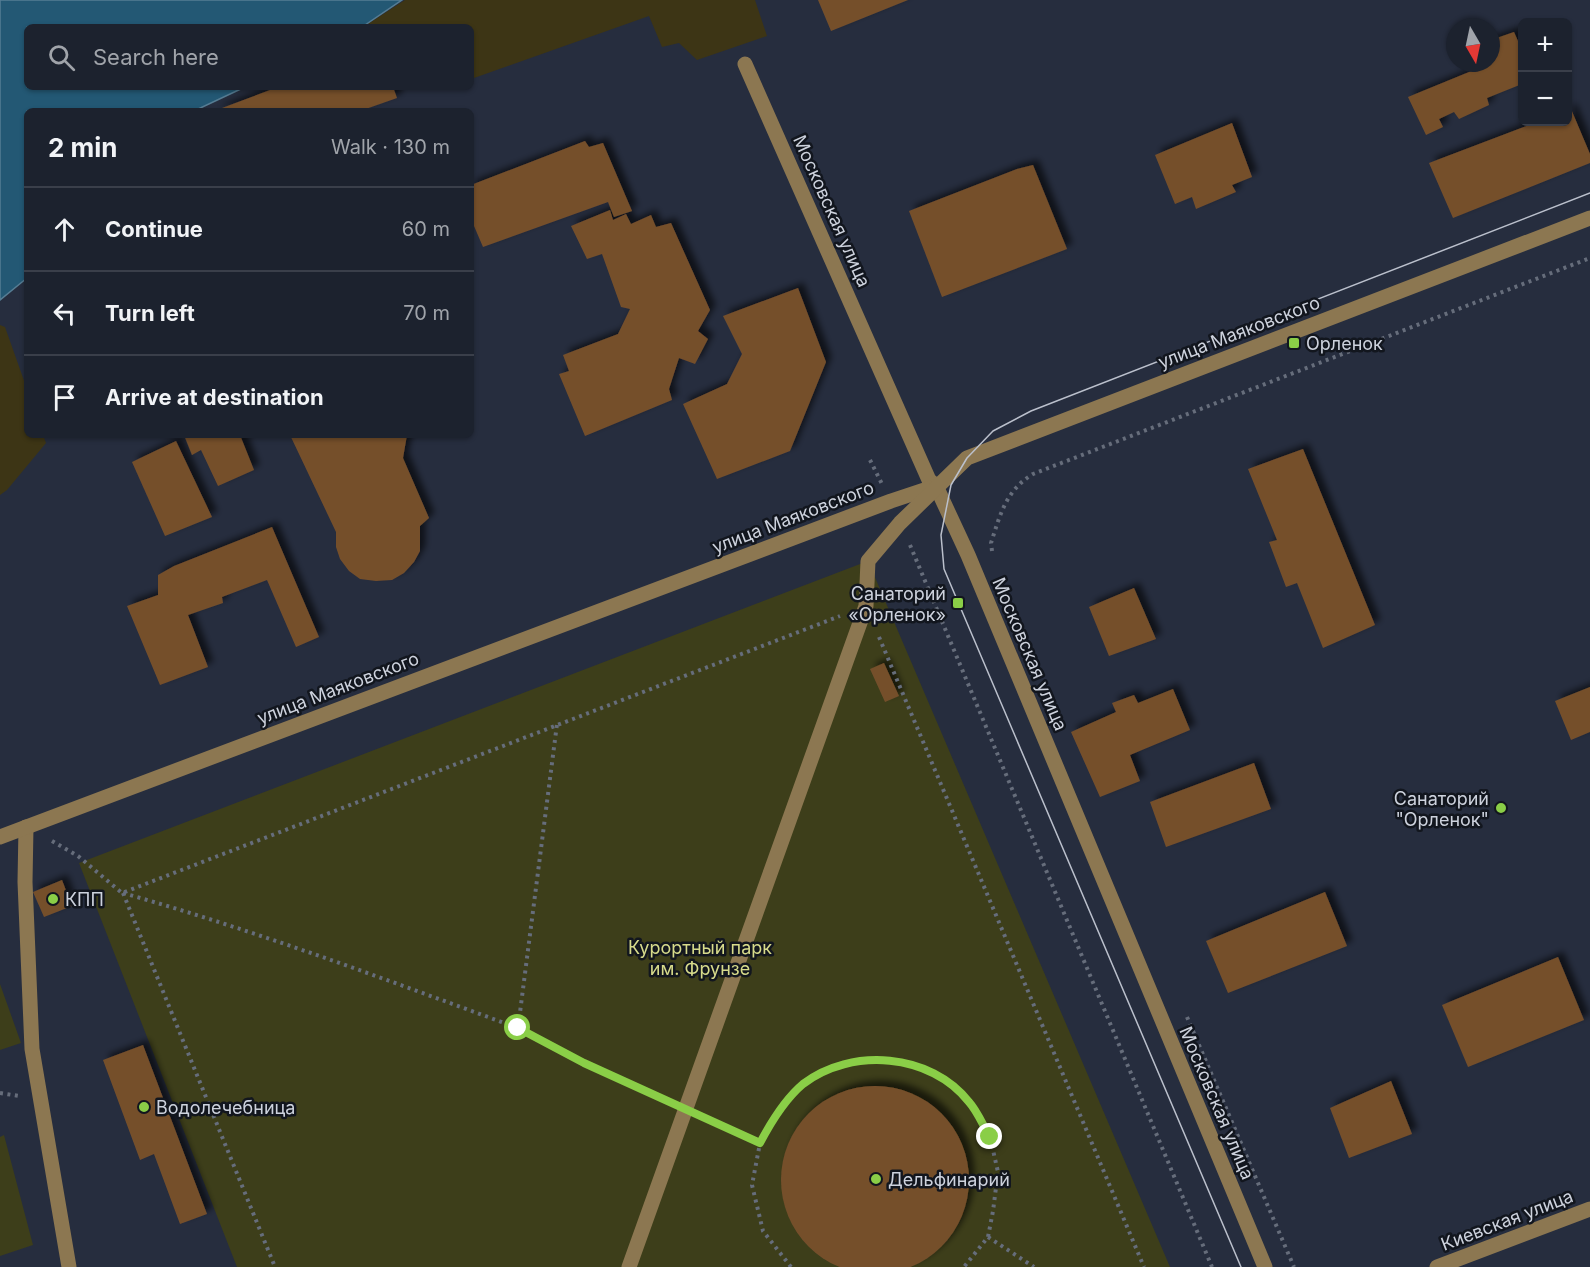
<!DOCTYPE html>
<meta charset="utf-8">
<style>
:root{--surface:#1c222e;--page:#292f3a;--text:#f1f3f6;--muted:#a0a4aa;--line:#3a3f4a}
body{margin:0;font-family:Inter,sans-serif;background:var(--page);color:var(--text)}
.controls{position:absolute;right:18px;top:18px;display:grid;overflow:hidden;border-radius:9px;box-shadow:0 2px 4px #0004}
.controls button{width:54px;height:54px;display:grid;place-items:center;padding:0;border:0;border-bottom:2px solid var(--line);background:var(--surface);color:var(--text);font:30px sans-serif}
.compass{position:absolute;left:1446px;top:18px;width:54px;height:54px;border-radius:50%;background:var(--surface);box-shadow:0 2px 4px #0004;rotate:171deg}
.stop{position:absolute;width:18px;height:18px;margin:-14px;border:4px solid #8ace47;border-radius:50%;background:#fff}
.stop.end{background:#8ace47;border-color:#fff;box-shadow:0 2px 6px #0008}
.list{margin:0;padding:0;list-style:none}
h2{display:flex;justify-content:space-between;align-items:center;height:78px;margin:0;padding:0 24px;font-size:26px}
h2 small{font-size:20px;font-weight:400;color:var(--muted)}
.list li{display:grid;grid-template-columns:39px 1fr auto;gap:18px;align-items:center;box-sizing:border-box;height:84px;padding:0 24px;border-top:2px solid var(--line)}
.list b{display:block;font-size:22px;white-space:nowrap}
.list em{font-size:20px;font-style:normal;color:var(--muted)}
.icon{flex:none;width:33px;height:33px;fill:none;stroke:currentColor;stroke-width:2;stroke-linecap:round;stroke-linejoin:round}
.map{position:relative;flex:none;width:1590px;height:1267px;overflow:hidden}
.search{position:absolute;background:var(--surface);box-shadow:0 2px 4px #0004;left:24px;top:24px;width:450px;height:66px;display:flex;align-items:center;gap:15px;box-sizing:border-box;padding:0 21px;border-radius:9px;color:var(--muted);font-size:22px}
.panel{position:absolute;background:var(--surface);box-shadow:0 2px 4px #0004;left:24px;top:108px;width:450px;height:330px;border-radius:9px}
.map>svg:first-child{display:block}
.green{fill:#3d3e1a}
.sand{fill:#3d3515}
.water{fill:#235874;stroke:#567d94;stroke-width:1.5}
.building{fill:#754f2c;filter:url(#shadow)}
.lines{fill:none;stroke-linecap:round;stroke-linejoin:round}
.path{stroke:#666d7b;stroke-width:4;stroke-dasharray:3 4.5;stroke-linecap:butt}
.minor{stroke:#8c7751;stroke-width:15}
.tram{stroke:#bbc0cc;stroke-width:1.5}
.route{stroke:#8ace47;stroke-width:8}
.poi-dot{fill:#8ace47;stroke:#12161e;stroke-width:2}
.labels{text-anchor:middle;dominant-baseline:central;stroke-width:5;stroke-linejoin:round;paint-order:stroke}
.street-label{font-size:18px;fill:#cdd2dd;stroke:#12161e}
.poi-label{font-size:18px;fill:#cdd2dd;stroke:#12161e;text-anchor:start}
.park-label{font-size:18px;fill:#d7db8b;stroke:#12161e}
</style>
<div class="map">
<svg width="1590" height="1267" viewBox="0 0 1590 1267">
<defs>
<filter id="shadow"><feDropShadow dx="5.5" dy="-5.5" stdDeviation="3" flood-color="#0009"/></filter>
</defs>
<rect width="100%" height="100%" fill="#262d3e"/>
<g class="green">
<polygon points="868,561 1170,1267 237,1267 79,863"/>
<polygon points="0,984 21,1043 0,1050"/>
<polygon points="4,1135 33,1245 0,1256 0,1137"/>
</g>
<g class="sand">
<polygon points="405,0 755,0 767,36 697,60 679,43 662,47 649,16 474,78 471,72 471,27 363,27"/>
<polygon points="0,325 5,327 27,389 27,435 43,435 46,443 7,490 0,495"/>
</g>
<polygon class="water" points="0,0 402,0 362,27 27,27 27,87 245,87 194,111 27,111 27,278 0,300"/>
<g class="building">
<polygon points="818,0 908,0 831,31"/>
<polygon points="1514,32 1522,50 1522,84 1487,98 1489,105 1459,119 1454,112 1439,119 1443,127 1426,135 1408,97 1491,63 1491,40"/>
<polygon points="278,87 393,87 397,98 360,111 214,111"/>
<polygon points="1571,109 1590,154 1590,163 1453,218 1429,163 1537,122 1568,122 1568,110"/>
<polygon points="1232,123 1252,177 1232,185 1236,192 1196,209 1192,197 1175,204 1155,155"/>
<polygon points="585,141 589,147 603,143 632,211 614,217 608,202 483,247 471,219 471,185"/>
<polygon points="1033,165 1067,249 942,297 909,211 1017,169"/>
<polygon points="610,210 613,220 626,214 631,224 651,215 656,227 671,223 710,310 698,331 708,339 695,364 679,358 669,389 672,400 585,436 559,374 569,371 563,355 618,334 630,309 621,307 602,254 587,259 571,226"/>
<polygon points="798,288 826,362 790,451 717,479 683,404 727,384 742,354 723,316"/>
<polygon points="184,435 240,435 254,470 218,486 201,450 192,455"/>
<polygon points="290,435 407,435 403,458 429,518 420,526 420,551 414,562 404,573 392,580 376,581 360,579 349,571 340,559 336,547 336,532"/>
<polygon points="176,441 212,517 165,536 132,462"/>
<polygon points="1303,449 1375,625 1323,648 1297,583 1286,587 1269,542 1277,540 1248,469"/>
<polygon points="272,527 319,637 296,647 267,580 222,597 223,603 188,615 208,667 160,685 127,606 158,595 158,575 174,566"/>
<polygon points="1134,588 1156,639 1109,656 1089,607"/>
<polygon points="884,663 899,696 885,702 870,669"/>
<polygon points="1590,687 1590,732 1571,740 1555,701"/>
<polygon points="1173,689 1190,730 1130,755 1140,781 1100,797 1071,732 1116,712 1112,703 1134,695 1138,703"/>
<polygon points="1254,763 1271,809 1166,847 1150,802"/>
<polygon points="62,880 72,906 44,917 33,892"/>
<polygon points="1325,892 1347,946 1228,993 1206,941"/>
<polygon points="1558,957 1584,1020 1468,1067 1442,1005"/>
<polygon points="143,1045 207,1214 180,1224 154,1154 140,1160 103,1060"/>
<polygon points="1391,1081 1412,1134 1349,1158 1330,1108"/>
<circle cx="875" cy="1180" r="94"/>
</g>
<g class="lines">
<g class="path">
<polyline points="870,460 882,484"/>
<polyline points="910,545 1212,1267"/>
<path d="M 992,551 L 991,543 C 1000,515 1006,490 1033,474 L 1590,258"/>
<polyline points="879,637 1144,1267"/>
<polyline points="52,841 78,856 122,893 840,616"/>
<path d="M 123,893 C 257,931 387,980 518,1028 L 557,724"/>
<polyline points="123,893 275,1267"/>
<polyline points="1187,1017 1294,1267"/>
<polyline points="518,1028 584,1063 666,1100"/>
<polyline points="0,1093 19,1096"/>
<polyline points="703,1117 760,1143"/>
<polyline points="988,1237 1034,1267"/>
<polyline points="791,1267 763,1231 752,1185 760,1143 781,1107 803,1084 836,1066 879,1059 911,1064 944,1079 969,1101 990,1137 998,1172 993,1211 988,1237 964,1267"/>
</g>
<g class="minor">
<polyline points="745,64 929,480 936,486 968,555 1265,1267"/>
<polyline points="26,827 25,882 32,1049 69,1267"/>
<polyline points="0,837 891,501 933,487"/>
<polyline points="629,1267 866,606 868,561 900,523 967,458 1590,218"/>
<polyline points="1437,1267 1590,1209"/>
</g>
<polyline class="tram" points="1241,1267 944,569 941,535 951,485 967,458 993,431 1031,411 1590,193"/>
</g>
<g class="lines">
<path class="route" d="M 518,1028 L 584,1063 L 760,1143 C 771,1122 784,1100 803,1084 C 851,1047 931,1053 969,1102 C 978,1112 983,1126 990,1137"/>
</g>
<g class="poi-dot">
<rect x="1288" y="337" width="12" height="12" rx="3"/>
<rect x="952" y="597" width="12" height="12" rx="3"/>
<circle cx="1501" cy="808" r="6"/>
<circle cx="53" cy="899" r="6"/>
<circle cx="144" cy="1107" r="6"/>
<circle cx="876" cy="1179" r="6"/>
</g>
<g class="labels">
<g class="street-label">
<text transform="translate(832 211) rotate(66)">Московская улица</text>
<text transform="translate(1239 332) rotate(-21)">улица Маяковского</text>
<text transform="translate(793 517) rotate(-21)">улица Маяковского</text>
<text transform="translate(1030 654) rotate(67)">Московская улица</text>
<text transform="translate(338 688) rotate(-21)">улица Маяковского</text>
<text transform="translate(1217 1103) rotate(67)">Московская улица</text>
<text transform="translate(1507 1220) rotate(-21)">Киевская улица</text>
</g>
<g class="poi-label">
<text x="1306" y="343">Орленок</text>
<text x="946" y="593" text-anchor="end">Санаторий<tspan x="946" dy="21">«Орленок»</tspan></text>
<text x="1489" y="798" text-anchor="end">Санаторий<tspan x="1489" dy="21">"Орленок"</tspan></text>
<text x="65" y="899">КПП</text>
<text x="156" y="1107">Водолечебница</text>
<text x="888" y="1179">Дельфинарий</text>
</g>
<g class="park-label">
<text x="700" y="947">Курортный парк<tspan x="700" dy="21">им. Фрунзе</tspan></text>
</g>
</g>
</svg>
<div class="controls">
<button>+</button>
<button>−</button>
</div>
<svg class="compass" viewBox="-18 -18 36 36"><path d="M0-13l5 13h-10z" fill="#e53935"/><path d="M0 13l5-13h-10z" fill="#a0a4aa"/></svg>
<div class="stop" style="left:518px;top:1028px"></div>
<div class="stop end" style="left:990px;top:1137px"></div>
<div class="search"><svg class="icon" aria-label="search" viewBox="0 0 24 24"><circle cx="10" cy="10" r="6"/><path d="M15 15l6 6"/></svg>Search here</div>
<section class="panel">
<h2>2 min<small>Walk · 130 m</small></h2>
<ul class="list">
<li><svg class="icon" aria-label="ahead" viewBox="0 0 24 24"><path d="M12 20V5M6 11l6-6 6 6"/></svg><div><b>Continue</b></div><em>60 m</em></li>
<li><svg class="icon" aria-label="left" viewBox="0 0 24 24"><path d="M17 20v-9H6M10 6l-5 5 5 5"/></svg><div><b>Turn left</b></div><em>70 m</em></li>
<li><svg class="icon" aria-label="arrive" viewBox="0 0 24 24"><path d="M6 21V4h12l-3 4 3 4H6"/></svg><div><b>Arrive at destination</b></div></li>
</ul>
</section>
</div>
